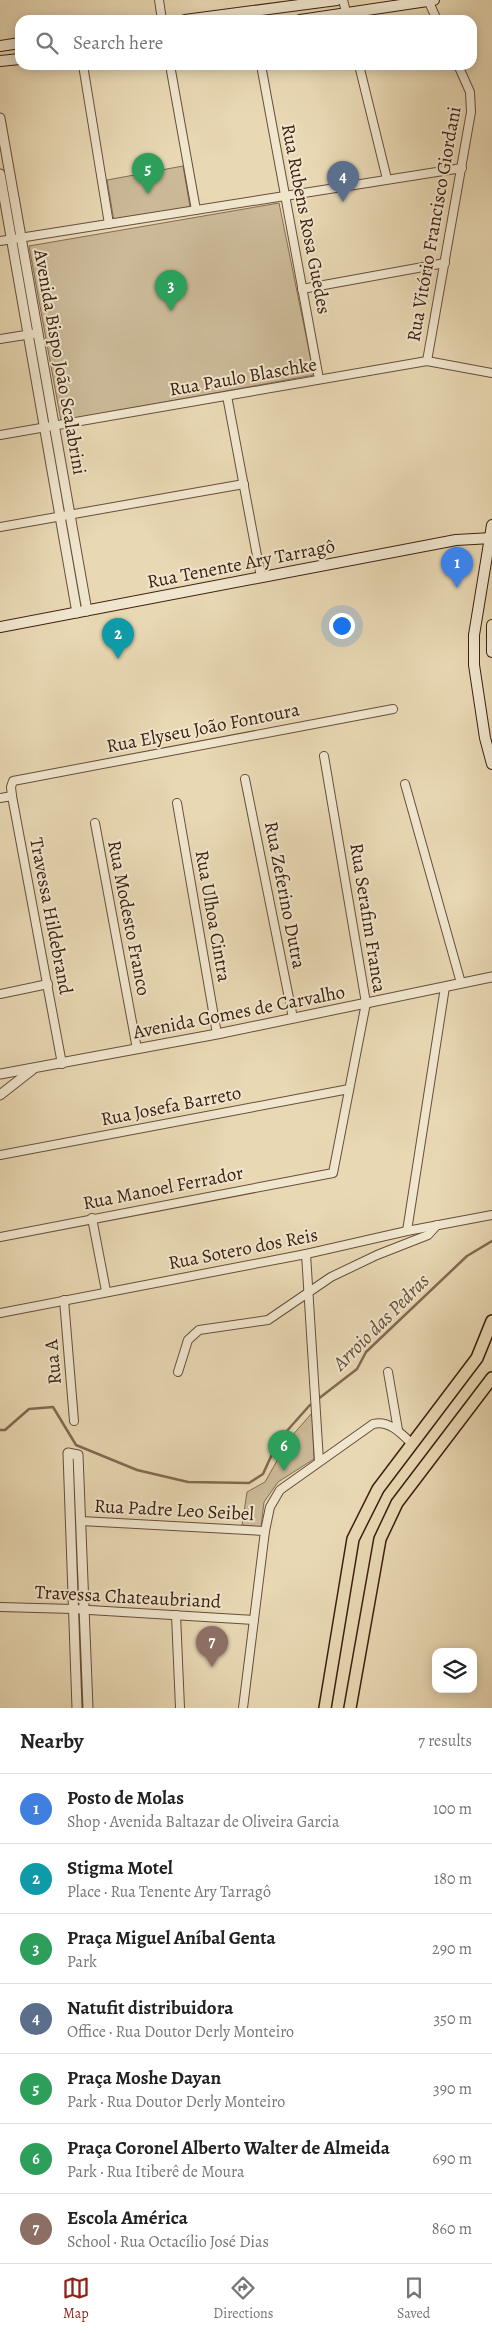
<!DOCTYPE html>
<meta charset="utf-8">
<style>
:root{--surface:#fff;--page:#f2f2f2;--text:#222;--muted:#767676;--line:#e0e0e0;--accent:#8f2418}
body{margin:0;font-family:Alegreya,serif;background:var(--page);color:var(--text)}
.controls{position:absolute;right:15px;bottom:15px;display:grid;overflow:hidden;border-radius:10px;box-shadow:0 2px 12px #0003}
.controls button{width:45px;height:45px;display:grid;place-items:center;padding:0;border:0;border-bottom:1px solid var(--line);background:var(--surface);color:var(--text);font:25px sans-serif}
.you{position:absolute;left:341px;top:625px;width:18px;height:18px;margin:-12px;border:4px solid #fff;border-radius:50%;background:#1a73e8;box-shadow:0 0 0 8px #1a73e833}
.badge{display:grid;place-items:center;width:32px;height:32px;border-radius:50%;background:var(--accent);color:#fff;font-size:16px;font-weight:700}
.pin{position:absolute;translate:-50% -41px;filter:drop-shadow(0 1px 2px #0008)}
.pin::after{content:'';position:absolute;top:26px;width:18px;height:15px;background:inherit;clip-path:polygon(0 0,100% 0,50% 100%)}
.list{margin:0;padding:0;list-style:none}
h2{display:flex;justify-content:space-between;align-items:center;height:65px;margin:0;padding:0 20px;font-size:21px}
h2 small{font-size:16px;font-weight:400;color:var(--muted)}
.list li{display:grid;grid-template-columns:32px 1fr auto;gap:15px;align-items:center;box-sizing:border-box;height:70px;padding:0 20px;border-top:1px solid var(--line)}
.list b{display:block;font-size:19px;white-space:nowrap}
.list p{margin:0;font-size:16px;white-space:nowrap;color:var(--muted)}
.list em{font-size:16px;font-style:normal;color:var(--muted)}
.icon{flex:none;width:28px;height:28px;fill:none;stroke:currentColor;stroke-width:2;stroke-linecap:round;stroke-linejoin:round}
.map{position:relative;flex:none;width:492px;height:1708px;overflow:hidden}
.search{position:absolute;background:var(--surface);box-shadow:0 2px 12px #0003;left:15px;right:15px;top:15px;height:55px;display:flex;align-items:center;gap:12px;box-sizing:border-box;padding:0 18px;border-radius:15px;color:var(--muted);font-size:19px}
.sheet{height:555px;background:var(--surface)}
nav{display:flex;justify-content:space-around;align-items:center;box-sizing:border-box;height:70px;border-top:1px solid var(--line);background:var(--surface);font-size:14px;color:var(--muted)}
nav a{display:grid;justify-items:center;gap:2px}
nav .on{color:var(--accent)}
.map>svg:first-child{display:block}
.green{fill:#cbb997;stroke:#846c54}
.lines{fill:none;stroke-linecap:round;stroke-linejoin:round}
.stream{stroke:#816951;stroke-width:2.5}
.minor-casing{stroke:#684e3a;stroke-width:10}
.tertiary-casing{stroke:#684e3a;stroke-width:11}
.secondary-casing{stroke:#3e2011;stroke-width:12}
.primary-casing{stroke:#3e2011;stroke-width:14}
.minor{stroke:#f0e6ce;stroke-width:8}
.tertiary{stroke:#f0e6ce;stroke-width:9}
.secondary{stroke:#f0e6ce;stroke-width:10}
.primary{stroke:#e8d8b3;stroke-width:11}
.labels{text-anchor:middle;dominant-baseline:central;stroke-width:4;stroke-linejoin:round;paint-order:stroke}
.street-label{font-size:19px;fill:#3e2011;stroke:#f0e6ce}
.water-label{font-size:20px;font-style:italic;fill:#654a36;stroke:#f0e6ce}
</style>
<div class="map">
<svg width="492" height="1708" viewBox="0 0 492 1708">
<rect width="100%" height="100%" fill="#e8d8b3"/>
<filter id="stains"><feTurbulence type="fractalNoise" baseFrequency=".004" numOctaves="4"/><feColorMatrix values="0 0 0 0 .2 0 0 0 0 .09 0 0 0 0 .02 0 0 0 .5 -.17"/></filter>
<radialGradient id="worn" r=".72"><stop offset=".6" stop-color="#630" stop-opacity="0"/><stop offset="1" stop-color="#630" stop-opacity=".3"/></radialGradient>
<g class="green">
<polygon points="183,166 190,207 114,221 107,180"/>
<polygon points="279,203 314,375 61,421 29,246"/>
<polygon points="312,1413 314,1459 278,1482 264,1502 261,1527 242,1525 247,1492 265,1482 290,1438"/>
</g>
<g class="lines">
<g class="stream">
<polyline points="0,1430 5,1430 29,1409 53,1407 76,1445 137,1470 188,1482 249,1483 263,1474 278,1441 309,1406 357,1369 366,1352 467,1256 492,1241"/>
<polyline points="81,1632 82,1708"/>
</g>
<g class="minor-casing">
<g id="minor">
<polyline points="159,0 162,20"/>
<polyline points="343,0 348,20"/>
<polyline points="428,0 437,20"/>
<polyline points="252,11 253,20"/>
<polyline points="83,65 109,224"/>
<polyline points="170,65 196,210"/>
<polyline points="261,65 319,379"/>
<polyline points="359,65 387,179"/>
<polyline points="0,241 462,168"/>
<polyline points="302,289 445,263"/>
<polyline points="0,339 38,333"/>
<polyline points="427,361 471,112 470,92 458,65"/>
<polyline points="227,396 261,577"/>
<polyline points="0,435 427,361 492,373"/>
<polyline points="0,527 244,484"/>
<polyline points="245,779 293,1018"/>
<polyline points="405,784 461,983"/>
<polyline points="0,798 12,796"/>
<polyline points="177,803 217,1034"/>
<polyline points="95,823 137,1049"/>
<polyline points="0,994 48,984"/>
<polyline points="62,1064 12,796 11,787 13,781 393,709"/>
<polyline points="0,1155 349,1089"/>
<polyline points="92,1218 106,1291"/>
<polyline points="407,1231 445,987"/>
<polyline points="0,1237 333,1173 366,1003 324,756"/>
<polyline points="306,1254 319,1461"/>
<polyline points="64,1300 74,1421"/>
<polyline points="0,1313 306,1254 407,1231 492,1215"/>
<polyline points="178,1372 188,1340 199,1330 268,1320 331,1277 377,1255 428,1235 437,1225"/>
<polyline points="388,1372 398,1430"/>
<polyline points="81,1521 265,1531"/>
<polyline points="0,1607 73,1609 254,1620"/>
<polyline points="176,1615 180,1708"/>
<path d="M 243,1708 L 265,1531 L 270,1507 L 280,1490 L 373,1424 C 389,1420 401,1433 412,1444"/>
</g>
</g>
<g class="tertiary-casing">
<g id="tertiary">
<polyline points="0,118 87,611"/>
<polyline points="0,174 77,613"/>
<polyline points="0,1074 217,1034 492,977"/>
<polyline points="0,1095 32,1070"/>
<polyline points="77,1708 68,1453 78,1455 88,1708"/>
</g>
</g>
<g class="secondary-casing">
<g id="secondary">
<polyline points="185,20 337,0"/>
<polyline points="300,20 434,0"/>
<polyline points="0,46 20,43"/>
<polyline points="0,61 20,59"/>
<polyline points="492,525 474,635 474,665 485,738 492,764"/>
<polyline points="492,625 492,652"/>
<polyline points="0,627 456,540 492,538"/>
</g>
</g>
<g class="primary-casing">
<g id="primary">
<polyline points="325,1708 353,1539 378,1489 477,1358 492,1321"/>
<polyline points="350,1708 380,1539 397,1503 492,1378"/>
</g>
</g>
<use href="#minor" class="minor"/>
<use href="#tertiary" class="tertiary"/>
<use href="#secondary" class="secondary"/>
<use href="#primary" class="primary"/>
</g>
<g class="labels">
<g class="street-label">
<text transform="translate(306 219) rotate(79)">Rua Rubens Rosa Guedes</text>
<text transform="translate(434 224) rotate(-80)">Rua Vitório Francisco Giordani</text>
<text transform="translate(60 362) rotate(80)">Avenida Bispo João Scalabrini</text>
<text transform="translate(243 377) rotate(-10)">Rua Paulo Blaschke</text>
<text transform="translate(241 564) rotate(-11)">Rua Tenente Ary Tarragô</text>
<text transform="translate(203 728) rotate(-11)">Rua Elyseu João Fontoura</text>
<text transform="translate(285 895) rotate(79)">Rua Zeferino Dutra</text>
<text transform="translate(51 916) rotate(79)">Travessa Hildebrand</text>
<text transform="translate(213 916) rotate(80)">Rua Ulhoa Cintra</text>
<text transform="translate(129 918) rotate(79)">Rua Modesto Franco</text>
<text transform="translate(368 918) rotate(81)">Rua Serafim Franca</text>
<text transform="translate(239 1012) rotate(-11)">Avenida Gomes de Carvalho</text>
<text transform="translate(171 1106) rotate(-11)">Rua Josefa Barreto</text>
<text transform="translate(163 1188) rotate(-11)">Rua Manoel Ferrador</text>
<text transform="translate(243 1249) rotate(-11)">Rua Sotero dos Reis</text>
<text transform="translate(53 1362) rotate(-95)">Rua A</text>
<text transform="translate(174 1510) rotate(3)">Rua Padre Leo Seibel</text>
<text transform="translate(128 1597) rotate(3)">Travessa Chateaubriand</text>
</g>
<g class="water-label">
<text transform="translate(381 1322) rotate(-45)">Arroio das Pedras</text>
</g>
</g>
<rect width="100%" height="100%" filter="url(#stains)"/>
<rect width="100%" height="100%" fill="url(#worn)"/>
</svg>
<div class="controls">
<button><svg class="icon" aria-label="layers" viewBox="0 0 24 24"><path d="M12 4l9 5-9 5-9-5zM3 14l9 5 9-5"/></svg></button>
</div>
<div class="you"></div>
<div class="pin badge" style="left:457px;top:588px;background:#3f7fe0">1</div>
<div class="pin badge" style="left:118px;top:659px;background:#0f9aa8">2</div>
<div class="pin badge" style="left:171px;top:311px;background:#2e9e5b">3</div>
<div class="pin badge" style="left:343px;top:202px;background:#5c6f8a">4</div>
<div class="pin badge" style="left:148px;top:194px;background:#2e9e5b">5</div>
<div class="pin badge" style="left:284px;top:1471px;background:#2e9e5b">6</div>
<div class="pin badge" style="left:212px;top:1667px;background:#8d6e63">7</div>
<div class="search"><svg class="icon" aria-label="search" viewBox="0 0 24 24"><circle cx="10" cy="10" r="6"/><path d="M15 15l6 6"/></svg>Search here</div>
</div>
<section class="sheet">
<h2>Nearby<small>7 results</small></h2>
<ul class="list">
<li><span class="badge" style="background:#3f7fe0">1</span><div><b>Posto de Molas</b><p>Shop · Avenida Baltazar de Oliveira Garcia</p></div><em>100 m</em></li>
<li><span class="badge" style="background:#0f9aa8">2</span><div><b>Stigma Motel</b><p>Place · Rua Tenente Ary Tarragô</p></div><em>180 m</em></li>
<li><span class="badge" style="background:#2e9e5b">3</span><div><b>Praça Miguel Aníbal Genta</b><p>Park</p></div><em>290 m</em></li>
<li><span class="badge" style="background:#5c6f8a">4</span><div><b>Natufit distribuidora</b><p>Office · Rua Doutor Derly Monteiro</p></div><em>350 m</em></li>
<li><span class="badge" style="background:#2e9e5b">5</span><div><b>Praça Moshe Dayan</b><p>Park · Rua Doutor Derly Monteiro</p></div><em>390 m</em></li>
<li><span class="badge" style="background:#2e9e5b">6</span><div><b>Praça Coronel Alberto Walter de Almeida</b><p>Park · Rua Itiberê de Moura</p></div><em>690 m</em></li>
<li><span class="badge" style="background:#8d6e63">7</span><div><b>Escola América</b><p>School · Rua Octacílio José Dias</p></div><em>860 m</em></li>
</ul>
</section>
<nav>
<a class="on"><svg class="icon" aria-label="map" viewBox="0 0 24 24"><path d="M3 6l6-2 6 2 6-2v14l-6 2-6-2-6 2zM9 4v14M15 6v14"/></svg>Map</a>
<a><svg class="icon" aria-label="directions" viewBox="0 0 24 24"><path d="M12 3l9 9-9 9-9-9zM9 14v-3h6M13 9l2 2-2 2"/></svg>Directions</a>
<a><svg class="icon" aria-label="saved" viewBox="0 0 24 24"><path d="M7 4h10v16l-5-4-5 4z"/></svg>Saved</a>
</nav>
